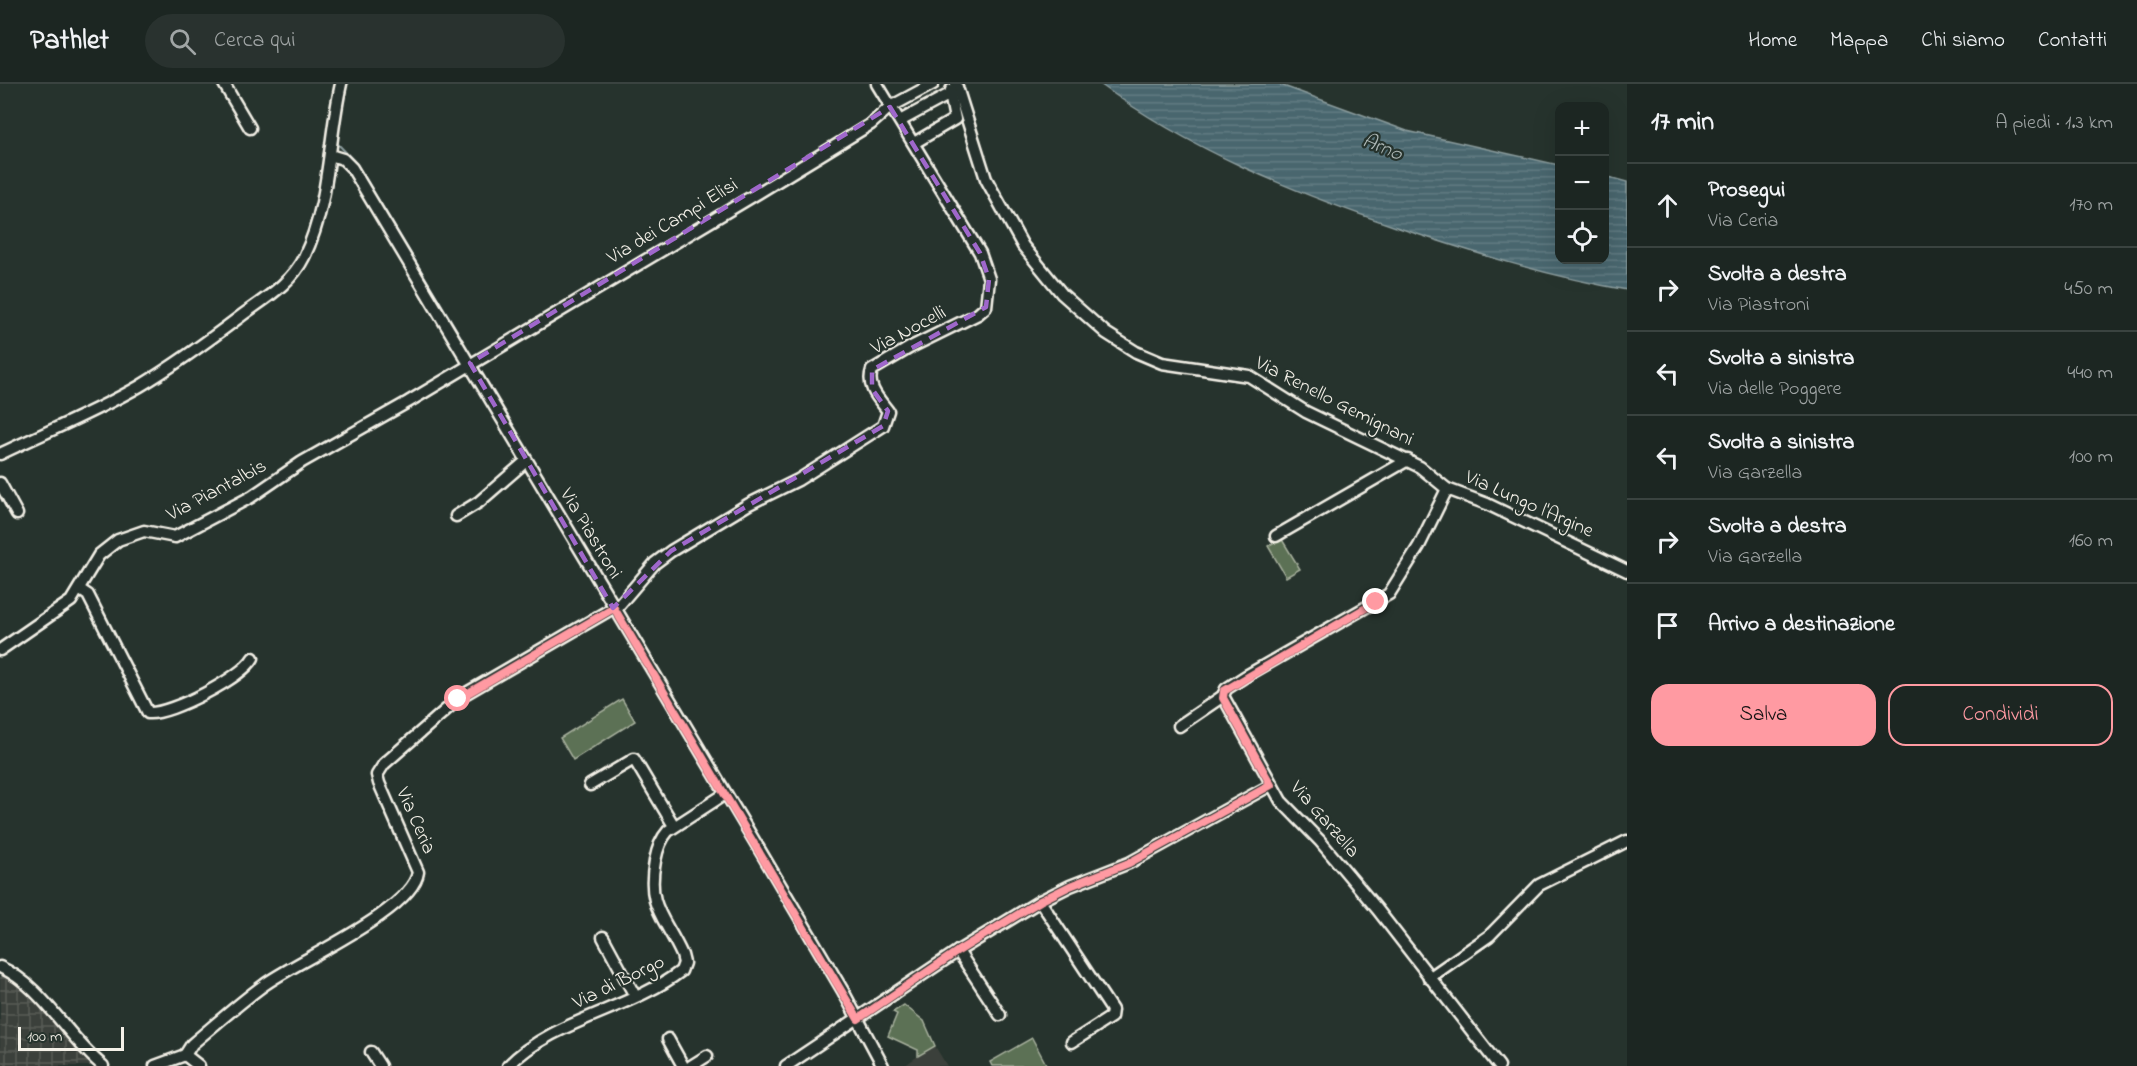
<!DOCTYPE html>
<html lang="it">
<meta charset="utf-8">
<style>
:root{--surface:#1c2622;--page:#29322f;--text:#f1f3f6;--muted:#a0a5a5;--line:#3a4340;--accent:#ff9aa2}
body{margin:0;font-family:"Indie Flower",sans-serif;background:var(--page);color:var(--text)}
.controls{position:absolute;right:18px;top:18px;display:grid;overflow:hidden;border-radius:12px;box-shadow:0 6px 24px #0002}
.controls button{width:54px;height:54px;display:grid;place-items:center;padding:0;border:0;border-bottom:2px solid var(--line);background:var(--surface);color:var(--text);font:30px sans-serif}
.scale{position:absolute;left:18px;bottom:15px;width:106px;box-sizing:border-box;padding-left:6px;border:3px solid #f4f1e8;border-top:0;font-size:16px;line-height:21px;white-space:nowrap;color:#f4f1e8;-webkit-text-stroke:4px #26332d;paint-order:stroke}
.stop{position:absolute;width:18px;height:18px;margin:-14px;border:4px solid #ff9aa2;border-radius:50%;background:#fff}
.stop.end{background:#ff9aa2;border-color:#fff;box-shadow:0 2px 6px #0008}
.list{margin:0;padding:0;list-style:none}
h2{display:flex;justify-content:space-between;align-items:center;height:78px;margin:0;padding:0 24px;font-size:26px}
h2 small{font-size:20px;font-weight:400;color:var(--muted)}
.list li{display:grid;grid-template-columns:39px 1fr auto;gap:18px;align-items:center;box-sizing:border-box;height:84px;padding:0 24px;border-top:2px solid var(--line)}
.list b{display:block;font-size:22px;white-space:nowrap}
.list p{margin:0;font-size:20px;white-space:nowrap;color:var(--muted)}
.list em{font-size:20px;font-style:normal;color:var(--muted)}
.actions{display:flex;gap:12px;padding:18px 24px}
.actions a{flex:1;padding:14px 0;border:2px solid var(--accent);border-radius:18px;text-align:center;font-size:21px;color:var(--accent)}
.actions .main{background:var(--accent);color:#111}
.icon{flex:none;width:33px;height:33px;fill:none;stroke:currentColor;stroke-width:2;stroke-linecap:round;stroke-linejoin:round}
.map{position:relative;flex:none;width:1627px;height:982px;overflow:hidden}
header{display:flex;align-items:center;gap:36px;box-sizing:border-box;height:84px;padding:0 30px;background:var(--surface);border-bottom:2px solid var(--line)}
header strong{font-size:28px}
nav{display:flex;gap:33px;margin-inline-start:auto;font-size:21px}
.search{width:420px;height:54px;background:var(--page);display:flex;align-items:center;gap:15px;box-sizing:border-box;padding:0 21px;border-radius:33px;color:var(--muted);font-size:22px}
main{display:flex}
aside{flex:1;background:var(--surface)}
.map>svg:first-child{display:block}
.built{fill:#3b403a}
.industrial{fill:url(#industrial-grid)}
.grass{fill:#5c7155;stroke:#a8b19e;stroke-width:1.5}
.water{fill:url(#water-rules);stroke:#8d9e9f;stroke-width:1.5}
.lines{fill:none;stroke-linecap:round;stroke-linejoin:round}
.stream{stroke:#8d9e9f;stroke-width:2}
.minor-casing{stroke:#f4f1e8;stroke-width:15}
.minor{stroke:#26332d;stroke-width:10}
.route{stroke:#ff9aa2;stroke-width:8}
.marked{fill:none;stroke:#9f67cb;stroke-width:4.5;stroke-dasharray:12 8;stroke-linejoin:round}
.labels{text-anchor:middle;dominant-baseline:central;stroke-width:4.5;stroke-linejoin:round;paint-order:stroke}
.street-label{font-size:20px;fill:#f4f1e8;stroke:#26332d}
.water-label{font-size:21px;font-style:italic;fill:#afb9b7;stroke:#26332d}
</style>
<header>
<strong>Pathlet</strong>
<div class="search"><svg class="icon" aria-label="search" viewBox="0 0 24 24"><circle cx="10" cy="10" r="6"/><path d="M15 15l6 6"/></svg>Cerca qui</div>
<nav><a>Home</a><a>Mappa</a><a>Chi siamo</a><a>Contatti</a></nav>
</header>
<main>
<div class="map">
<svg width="1627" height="982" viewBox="0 0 1627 982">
<defs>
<pattern id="industrial-grid" width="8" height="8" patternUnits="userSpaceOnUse" patternTransform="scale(1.5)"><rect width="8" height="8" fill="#3b403a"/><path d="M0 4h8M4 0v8" fill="none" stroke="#585c56"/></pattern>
<pattern id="water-rules" width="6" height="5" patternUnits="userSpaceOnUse" patternTransform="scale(1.5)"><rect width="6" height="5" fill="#48666e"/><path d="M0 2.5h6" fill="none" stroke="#637c83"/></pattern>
</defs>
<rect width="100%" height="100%" fill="#26332d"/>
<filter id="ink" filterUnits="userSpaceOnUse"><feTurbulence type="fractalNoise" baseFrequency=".0167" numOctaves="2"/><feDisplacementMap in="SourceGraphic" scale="12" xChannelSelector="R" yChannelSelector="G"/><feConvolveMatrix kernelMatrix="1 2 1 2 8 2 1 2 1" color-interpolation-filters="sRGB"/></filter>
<g filter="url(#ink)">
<polygon class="built" points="935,962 947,982 904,982 918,972"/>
<polygon class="industrial" points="0,890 11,895 41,921 100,982 0,982"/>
<g class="grass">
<polygon points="1281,454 1300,485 1286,493 1268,462"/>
<polygon points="622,615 635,637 573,676 560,654"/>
<polygon points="904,921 924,937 935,962 918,972 918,966 888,952 897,930 893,928"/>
<polygon points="1032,954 1047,982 992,982 990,978"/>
</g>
<path class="water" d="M 1100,0 L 1278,0 L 1407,47 L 1559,81 L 1560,176 L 1604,176 L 1605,92 L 1627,98 L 1627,206 C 1548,192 1474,169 1399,144 C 1293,108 1190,66 1100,0 Z"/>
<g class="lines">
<polyline class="stream" points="337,59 357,80 461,253"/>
<g class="minor-casing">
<g id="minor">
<polyline points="224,0 250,44"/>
<polyline points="956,0 986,95 1023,162 1062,210 1106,249 1136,268 1162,279 1249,292 1306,328 1420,383 1447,405 1487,420 1627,487"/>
<polyline points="900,37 950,10 951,6"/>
<polyline points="914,59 955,35 950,10"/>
<polyline points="330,71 343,75 352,84 755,758 843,907 883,982"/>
<path d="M 0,370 C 46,348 95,328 140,302 C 175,281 208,257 241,232 C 264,215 291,200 304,173 C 330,120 328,57 341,0"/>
<polyline points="0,399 17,430"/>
<polyline points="1447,405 1419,462 1389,510 1246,592 1226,605 1223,612 1281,717 1320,757 1377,825 1499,982"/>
<polyline points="456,432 479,418 525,378"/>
<polyline points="1276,452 1408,376"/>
<path d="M 79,505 L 88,511 L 148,629 C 170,631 243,593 253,574"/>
<polyline points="0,566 71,517 99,471 118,456 144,447 175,453 251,413 302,378 408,318 758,109 871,40 890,23 933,0"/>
<polyline points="1179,642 1223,612"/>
<polyline points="590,701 634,675 674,742"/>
<polyline points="1040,817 1112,926 1111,933 1072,958"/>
<polyline points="603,853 635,912"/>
<polyline points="958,867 1000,931"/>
<path d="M 0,883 C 43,902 66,952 103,982"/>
<polyline points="1429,894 1489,852 1539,801 1627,757"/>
<polyline points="668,955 683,982"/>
<polyline points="371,968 380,982"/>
<path d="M 185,971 L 192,960 C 216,940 239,919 264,901 C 296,877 413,827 418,788 L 379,699 L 377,691 L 384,680 L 463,611 L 620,520 L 655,479 L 671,467 L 749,420 L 798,396 L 883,342 L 888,327 C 879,315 866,303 872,286 L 911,263 L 978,230 L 986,223 L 989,195 L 980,169 L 877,0"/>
<polyline points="155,982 185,971 199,982"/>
<path d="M 508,982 C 552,936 632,925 681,887 L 684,879 L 682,871 C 665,833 646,823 655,777 C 657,766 660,756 668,747 L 725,710"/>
<polyline points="691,982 707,972"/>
<polyline points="786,982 958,867 1040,817 1070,802 1129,779 1271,701"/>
</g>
</g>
<use href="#minor" class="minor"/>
</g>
</g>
<g class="lines" filter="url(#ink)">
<polyline class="route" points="458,615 614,524 858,935 958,867 1040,817 1070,802 1129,779 1271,701 1223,614 1224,607 1376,518"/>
</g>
<path class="marked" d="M 890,23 L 980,169 L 989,195 L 986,223 L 872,286 L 872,305 L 888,327 L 883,342 L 671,467 L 613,524 L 470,279 Z"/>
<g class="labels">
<g class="street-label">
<text transform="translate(673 138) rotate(-31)">Via dei Campi Elisi</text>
<text transform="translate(909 247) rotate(-28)">Via Nocelli</text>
<text transform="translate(1334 318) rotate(27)">Via Renello Gemignani</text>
<text transform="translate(217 407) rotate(-28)">Via Piantalbis</text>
<text transform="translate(1529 421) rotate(24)">Via Lungo l'Argine</text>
<text transform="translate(590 450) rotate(59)">Via Piastroni</text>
<text transform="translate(1324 736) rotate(49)">Via Garzella</text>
<text transform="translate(415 737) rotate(66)">Via Ceria</text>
<text transform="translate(619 899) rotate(-26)">Via di Borgo</text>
</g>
<g class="water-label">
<text transform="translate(1382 64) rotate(22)">Arno</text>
</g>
</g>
</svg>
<div class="controls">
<button>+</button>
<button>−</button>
<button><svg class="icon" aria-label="locate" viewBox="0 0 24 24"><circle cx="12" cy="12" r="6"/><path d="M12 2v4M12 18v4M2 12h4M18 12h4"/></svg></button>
</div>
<div class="scale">100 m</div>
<div class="stop" style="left:458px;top:615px"></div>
<div class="stop end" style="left:1376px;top:518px"></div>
</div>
<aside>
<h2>17 min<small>A piedi · 1.3 km</small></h2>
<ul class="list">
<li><svg class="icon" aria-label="ahead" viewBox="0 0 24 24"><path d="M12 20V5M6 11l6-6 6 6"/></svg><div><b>Prosegui</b><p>Via Ceria</p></div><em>170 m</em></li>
<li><svg class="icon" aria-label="right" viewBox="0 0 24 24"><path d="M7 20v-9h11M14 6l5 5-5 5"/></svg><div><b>Svolta a destra</b><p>Via Piastroni</p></div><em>450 m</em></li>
<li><svg class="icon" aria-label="left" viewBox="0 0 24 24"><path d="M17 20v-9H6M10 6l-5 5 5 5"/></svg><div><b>Svolta a sinistra</b><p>Via delle Poggere</p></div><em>440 m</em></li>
<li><svg class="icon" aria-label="left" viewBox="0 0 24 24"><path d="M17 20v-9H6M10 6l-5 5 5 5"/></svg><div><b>Svolta a sinistra</b><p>Via Garzella</p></div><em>100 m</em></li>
<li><svg class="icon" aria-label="right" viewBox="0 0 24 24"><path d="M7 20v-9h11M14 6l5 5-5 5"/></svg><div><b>Svolta a destra</b><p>Via Garzella</p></div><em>160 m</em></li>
<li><svg class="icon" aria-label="arrive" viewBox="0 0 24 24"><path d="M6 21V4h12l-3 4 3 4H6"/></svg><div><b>Arrivo a destinazione</b></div></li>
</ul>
<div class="actions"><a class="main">Salva</a><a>Condividi</a></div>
</aside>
</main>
